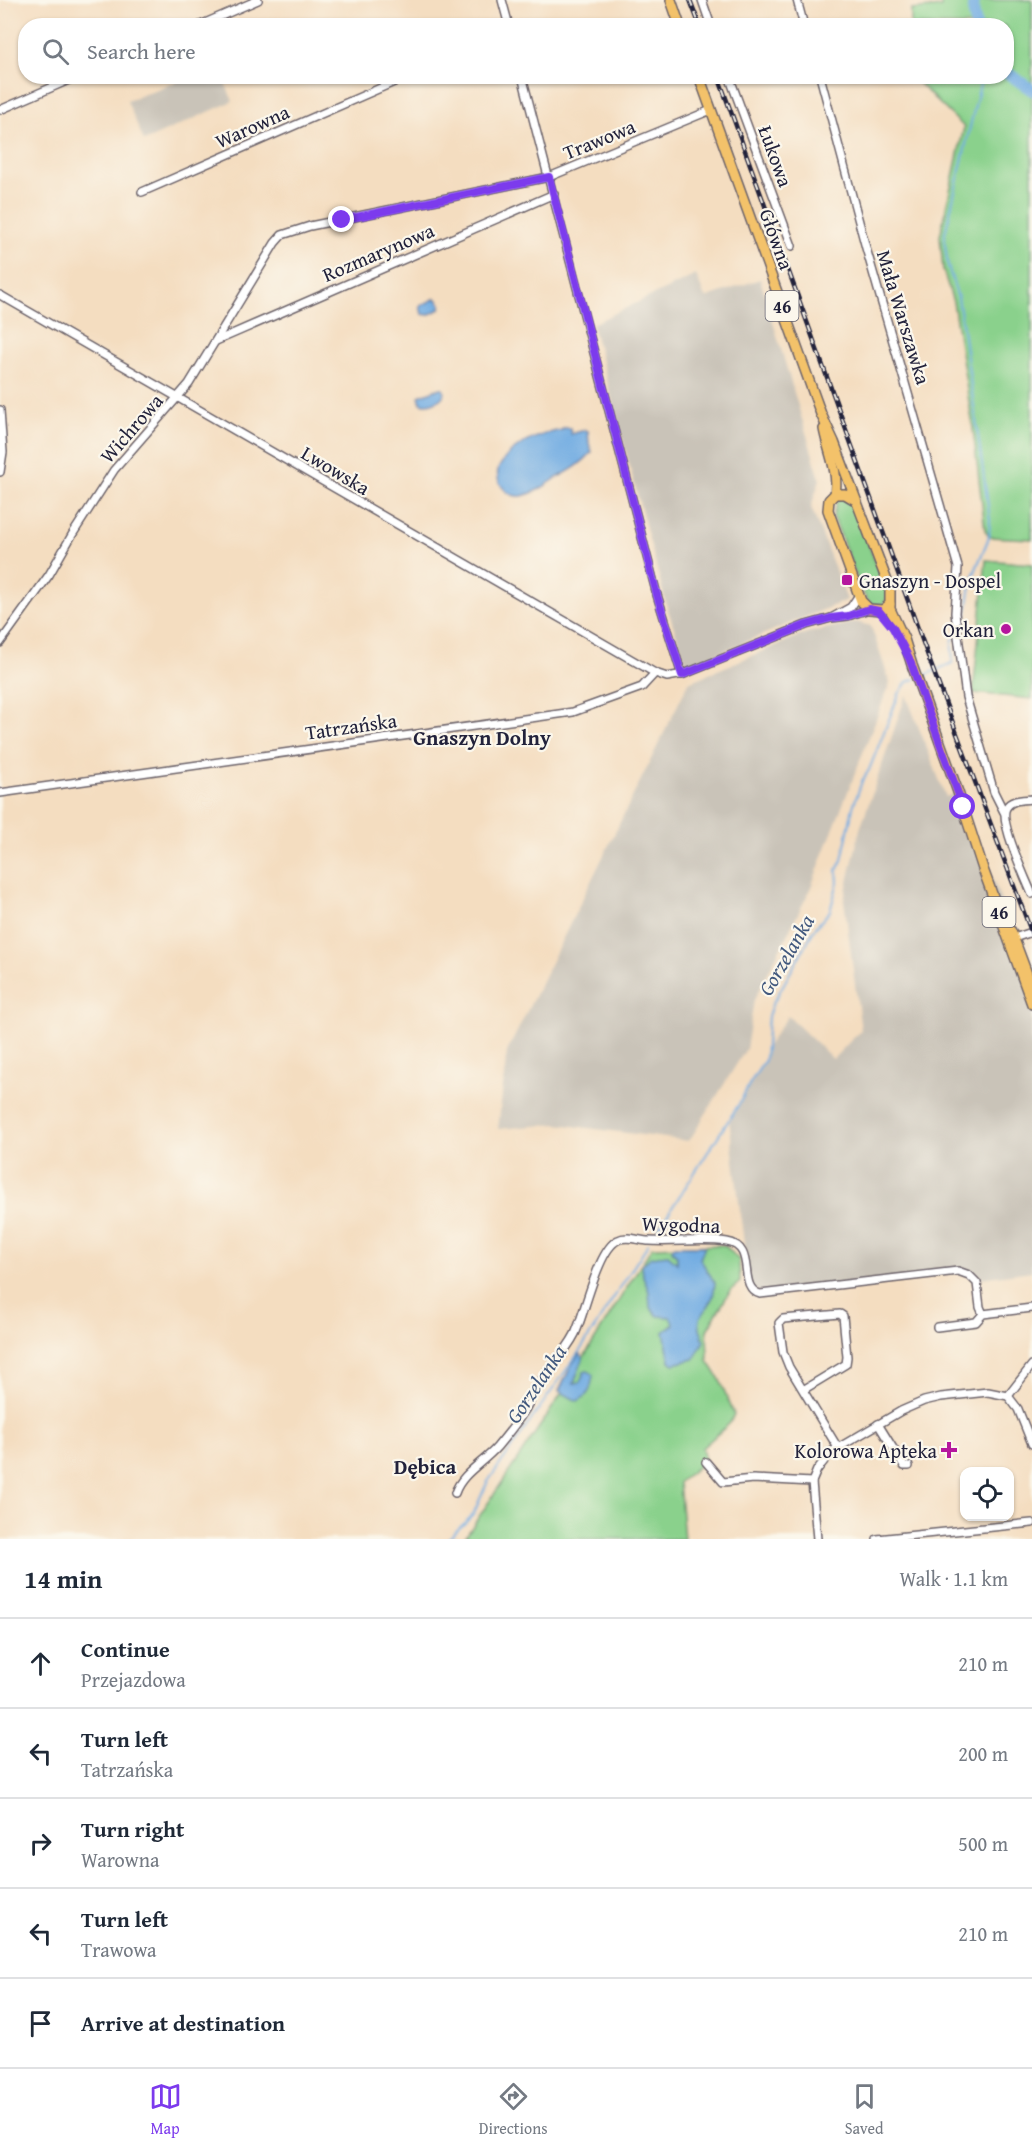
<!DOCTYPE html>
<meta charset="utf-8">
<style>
:root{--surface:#fff;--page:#f2f2f3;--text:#1f2937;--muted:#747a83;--line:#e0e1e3;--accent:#7c3aed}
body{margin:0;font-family:"Gentium Book Plus",serif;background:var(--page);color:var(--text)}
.controls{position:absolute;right:18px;bottom:18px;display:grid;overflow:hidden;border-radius:12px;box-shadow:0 2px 4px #0004}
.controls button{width:54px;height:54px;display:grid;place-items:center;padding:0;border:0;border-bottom:2px solid var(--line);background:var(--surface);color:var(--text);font:30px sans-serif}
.stop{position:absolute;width:18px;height:18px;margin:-14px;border:4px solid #7c3aed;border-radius:50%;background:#fff}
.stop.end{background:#7c3aed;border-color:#fff;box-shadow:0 2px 6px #0008}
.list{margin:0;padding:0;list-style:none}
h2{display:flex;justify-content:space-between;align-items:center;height:78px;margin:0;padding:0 24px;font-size:26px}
h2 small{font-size:20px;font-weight:400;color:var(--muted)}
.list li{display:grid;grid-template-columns:39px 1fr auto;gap:18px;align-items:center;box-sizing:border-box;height:90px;padding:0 24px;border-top:2px solid var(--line)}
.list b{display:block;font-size:22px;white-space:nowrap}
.list p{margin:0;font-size:20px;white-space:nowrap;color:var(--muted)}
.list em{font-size:20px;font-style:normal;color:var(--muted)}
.icon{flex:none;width:33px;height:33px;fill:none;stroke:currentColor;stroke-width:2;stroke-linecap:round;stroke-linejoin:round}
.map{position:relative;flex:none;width:1032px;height:1539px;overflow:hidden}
.search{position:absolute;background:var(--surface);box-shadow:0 2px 4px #0004;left:18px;right:18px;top:18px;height:66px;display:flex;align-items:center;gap:15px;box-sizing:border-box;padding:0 21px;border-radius:24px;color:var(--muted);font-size:22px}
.sheet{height:528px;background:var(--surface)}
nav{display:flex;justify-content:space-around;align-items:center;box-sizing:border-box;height:84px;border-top:2px solid var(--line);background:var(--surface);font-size:16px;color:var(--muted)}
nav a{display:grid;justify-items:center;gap:3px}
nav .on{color:var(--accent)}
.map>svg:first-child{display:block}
.industrial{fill:#c9c3b8}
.green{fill:#8ad18c;stroke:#567a64;stroke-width:1.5}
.water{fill:#71ace2;stroke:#4a678e;stroke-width:1.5}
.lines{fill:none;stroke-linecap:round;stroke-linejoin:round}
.stream{stroke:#71ace2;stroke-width:2}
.river{stroke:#71ace2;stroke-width:12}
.minor-casing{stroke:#6c636a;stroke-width:10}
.major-casing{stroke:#6c636a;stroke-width:12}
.minor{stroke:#fff;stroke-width:7}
.major{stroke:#f3c26a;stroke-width:9}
.rail-casing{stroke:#22223b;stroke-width:4.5}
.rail{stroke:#fbf7ec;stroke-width:2;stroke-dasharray:7;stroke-linecap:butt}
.route{stroke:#7c3aed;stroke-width:8}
.poi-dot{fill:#b5179e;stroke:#fbf7ec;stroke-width:2}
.labels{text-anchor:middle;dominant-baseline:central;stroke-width:4.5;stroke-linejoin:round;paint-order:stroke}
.shield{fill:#fbf7ec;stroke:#636270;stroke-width:1.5}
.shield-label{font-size:18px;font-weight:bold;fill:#22223b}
.street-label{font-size:20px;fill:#22223b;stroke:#fbf7ec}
.poi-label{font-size:20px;fill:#22223b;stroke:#fbf7ec;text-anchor:end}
.neighbourhood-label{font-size:21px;font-weight:bold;fill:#22223b;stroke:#fbf7ec}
.water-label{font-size:21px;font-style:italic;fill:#42597e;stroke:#fbf7ec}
</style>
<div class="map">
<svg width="1032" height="1539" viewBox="0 0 1032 1539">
<rect width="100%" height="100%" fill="#fbf7ec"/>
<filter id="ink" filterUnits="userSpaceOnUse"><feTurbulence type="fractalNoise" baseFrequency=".0167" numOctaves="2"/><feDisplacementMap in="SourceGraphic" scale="12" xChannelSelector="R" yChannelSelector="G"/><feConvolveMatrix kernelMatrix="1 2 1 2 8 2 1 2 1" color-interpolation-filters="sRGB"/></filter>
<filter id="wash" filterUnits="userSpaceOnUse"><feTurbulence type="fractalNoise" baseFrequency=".008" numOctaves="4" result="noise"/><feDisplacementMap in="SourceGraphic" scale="24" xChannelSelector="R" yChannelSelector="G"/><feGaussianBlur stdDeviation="1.35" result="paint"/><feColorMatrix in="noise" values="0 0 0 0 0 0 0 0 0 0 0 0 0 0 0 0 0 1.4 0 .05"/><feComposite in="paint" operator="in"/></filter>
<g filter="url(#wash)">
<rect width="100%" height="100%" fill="#f4ddc0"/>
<g class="industrial">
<polygon points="188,77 222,77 233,101 144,141 127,101"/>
<polygon points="696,275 705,298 760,279 820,479 811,507 847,600 687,666 667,607 592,324"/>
<polygon points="856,622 871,626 890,683 809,892 754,1000 746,1049 689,1141 557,1124 498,1129 507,1052 689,682 806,633"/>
<polygon points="906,695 946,797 958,792 968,820 988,865 1032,987 1032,1271 974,1279 964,1272 760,1294 749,1285 729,1119 765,1061 767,1046 788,1016 833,1059 861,1030 844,900 860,829"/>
</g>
<g class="green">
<polygon points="941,0 1032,0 1032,539 989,537 985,530 972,421 953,302 943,270 940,236 964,127 913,78 1006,76 1006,26 911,25 911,10 941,7"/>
<path d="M 838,497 L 845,498 L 853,505 L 886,589 L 887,598 L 884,604 C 872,608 867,601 862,591 L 833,516 Z"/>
<polygon points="986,560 1032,564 1032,699 973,693"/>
<polygon points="725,1245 739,1260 740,1282 730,1291 707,1330 708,1361 719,1378 734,1414 730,1423 702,1448 705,1461 679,1482 684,1539 464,1539 556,1402 652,1247"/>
</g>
<g class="water">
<polygon points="436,298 441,304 440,309 428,315 422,314 420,306"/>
<path d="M 440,388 L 443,389 L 445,393 C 441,401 429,406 421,403 L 419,396 Z"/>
<path d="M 563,428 L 570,428 L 571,434 L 585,430 L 588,431 L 589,444 L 592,452 C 581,465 569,471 555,479 C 545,486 535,493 522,496 C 509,498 495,484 498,470 C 499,466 505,458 508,455 C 522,441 544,433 562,430 Z"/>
<polygon points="673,1246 705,1246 700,1259 715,1283 713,1297 700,1318 699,1326 704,1341 694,1359 674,1364 670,1361 664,1332 674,1324 670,1317 658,1316 650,1307 649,1292 643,1276 642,1265 651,1257 668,1255 677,1263 677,1256 672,1250"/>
<path d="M 580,1353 L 583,1358 L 574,1383 L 580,1382 L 584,1372 L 588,1371 L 593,1375 C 591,1388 590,1396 577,1401 L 559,1391 L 572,1364 Z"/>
</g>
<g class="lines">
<g class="stream">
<polyline points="959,632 964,628 972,579 989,537 990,520 962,322 958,298 948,266 944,238 982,76"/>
<path d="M 921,677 L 952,663 C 955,652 948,647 955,635"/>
<polyline points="653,1237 739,1104 750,1083 765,1060 768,1016 772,1005 815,928 830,911 838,882 837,870 842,860 853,807 862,781 869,770 899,694 907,682 915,679"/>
<polyline points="448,1539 473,1515 487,1483 581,1349 648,1244"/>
</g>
<g class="river">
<polyline points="974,0 973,9 976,26"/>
<polyline points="1006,72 1032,90"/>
</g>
</g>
</g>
<g filter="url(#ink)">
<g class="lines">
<g class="minor-casing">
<g id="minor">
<polyline points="502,0 509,26"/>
<polyline points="702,0 711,26"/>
<polyline points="797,0 804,26"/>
<polyline points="198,26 258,0"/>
<polyline points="522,76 657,595 682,675"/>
<polyline points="729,76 792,246"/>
<polyline points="820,76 866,248 958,567 955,613 966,697 994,792 1004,812"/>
<polyline points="0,110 78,76"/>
<polyline points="142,192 408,76"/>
<polyline points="0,295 655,673 667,677 684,674 806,625 831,618 848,616 869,609"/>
<polyline points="216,341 554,194"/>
<polyline points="0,410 3,452 0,472"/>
<polyline points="833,617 851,607 859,595"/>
<polyline points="0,643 49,575 72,535 114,470 189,384 275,243 282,235 310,226 549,177 711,110"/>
<polyline points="0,793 573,712 642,687 655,673"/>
<path d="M 1032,799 C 1023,800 1011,799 1006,808 C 999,821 1026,880 1032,894"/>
<polyline points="1014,938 1032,932"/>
<polyline points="937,1327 976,1322 983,1314 1032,1308"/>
<polyline points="803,1390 846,1364 847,1357 843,1316 840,1314 783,1319 779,1323 783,1352 789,1367 838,1448"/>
<polyline points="1008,1396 1032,1365"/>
<polyline points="878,1424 904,1466 909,1466"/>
<polyline points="706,1462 723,1482 753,1479 812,1482"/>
<path d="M 455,1493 C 462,1473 483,1463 497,1447 C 507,1435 517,1423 525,1410 C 530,1401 534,1391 540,1382 C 551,1366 566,1352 575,1334 C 585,1313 598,1249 618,1240 C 627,1235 640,1241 649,1241 C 675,1243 701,1238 727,1242 C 758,1247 736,1287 760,1294 L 958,1271 L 969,1275 L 977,1283 L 980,1307 L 983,1314"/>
<polyline points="817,1539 812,1482 817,1470 831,1452 901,1411 924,1401 941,1397 988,1392 1008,1396 1018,1409 1032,1444"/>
<polyline points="877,1539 1032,1523"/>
</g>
</g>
<g class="major-casing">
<g id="major">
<polyline points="671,0 680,26"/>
<polyline points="699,76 821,414 834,442 890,589 890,604 883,610 869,609 861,601 828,510 829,500 835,494 845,494 855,500"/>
<path d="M 824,429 C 828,451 839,472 835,494"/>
<polyline points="890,604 890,609 904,639 912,665 958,792 983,869 1032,1004"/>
<polyline points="1011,931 1032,987"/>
</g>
</g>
<use href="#minor" class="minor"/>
<use href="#major" class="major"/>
<g class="rail-casing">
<g id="rail">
<polyline points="690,0 700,26"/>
<polyline points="718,76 929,659 1032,934"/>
</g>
</g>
<use href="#rail" class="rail"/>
</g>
</g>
<g class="lines" filter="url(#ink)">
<polyline class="route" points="342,220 549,177 657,595 682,675 806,625 831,618 848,616 869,609 879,611 893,628 909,658 963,807"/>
</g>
<g class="poi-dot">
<rect x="841" y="574" width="12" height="12" rx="3"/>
<circle cx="1006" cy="629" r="6"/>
<path d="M946 1441h6v6h6v6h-6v6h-6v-6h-6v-6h6z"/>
</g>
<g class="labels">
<g class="shield">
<rect x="765.5" y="291" width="33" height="30" rx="4.5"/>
<rect x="982.5" y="897" width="33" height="30" rx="4.5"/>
</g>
<g class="shield-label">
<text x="782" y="306">46</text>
<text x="999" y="912">46</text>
</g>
<g class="street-label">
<text transform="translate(252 126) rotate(-24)">Warowna</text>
<text transform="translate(599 139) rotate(-22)">Trawowa</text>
<text transform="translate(776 156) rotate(70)">Łukowa</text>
<text transform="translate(777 239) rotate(70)">Główna</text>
<text transform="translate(378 252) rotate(-23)">Rozmarynowa</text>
<text transform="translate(904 317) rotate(73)">Mała Warszawka</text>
<text transform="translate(131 428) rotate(-49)">Wichrowa</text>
<text transform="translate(336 470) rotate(31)">Lwowska</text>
<text transform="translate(351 726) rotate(-8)">Tatrzańska</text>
<text transform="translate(681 1224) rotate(2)">Wygodna</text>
</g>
<g class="poi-label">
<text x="859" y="580" text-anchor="start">Gnaszyn - Dospel</text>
<text x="994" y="629">Orkan</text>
<text x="937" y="1450">Kolorowa Apteka</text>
</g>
<g class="neighbourhood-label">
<text x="482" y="737">Gnaszyn Dolny</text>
<text x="425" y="1466">Dębica</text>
</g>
<g class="water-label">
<text transform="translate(786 955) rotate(-60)">Gorzelanka</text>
<text transform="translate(536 1384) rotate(-56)">Gorzelanka</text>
</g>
</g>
</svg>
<div class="controls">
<button><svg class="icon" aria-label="locate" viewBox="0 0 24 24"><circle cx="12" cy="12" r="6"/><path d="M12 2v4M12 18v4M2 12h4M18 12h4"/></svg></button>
</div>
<div class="stop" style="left:963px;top:807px"></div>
<div class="stop end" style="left:342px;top:220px"></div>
<div class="search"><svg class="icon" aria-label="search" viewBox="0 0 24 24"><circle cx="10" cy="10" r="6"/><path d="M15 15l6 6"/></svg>Search here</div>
</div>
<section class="sheet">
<h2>14 min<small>Walk · 1.1 km</small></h2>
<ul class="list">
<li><svg class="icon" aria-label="ahead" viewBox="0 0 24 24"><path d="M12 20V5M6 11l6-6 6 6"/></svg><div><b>Continue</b><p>Przejazdowa</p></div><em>210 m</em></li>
<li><svg class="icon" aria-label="left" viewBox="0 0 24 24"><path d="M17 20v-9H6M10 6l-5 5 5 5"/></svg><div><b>Turn left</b><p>Tatrzańska</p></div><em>200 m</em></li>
<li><svg class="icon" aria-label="right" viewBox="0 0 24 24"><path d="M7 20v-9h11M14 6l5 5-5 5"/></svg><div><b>Turn right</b><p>Warowna</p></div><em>500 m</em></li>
<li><svg class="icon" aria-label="left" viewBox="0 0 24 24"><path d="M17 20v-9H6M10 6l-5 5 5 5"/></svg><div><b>Turn left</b><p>Trawowa</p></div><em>210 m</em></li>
<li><svg class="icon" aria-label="arrive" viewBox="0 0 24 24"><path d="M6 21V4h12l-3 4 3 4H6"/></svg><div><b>Arrive at destination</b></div></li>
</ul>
</section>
<nav>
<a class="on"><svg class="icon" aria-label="map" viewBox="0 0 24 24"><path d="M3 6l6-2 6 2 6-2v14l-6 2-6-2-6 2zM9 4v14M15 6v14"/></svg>Map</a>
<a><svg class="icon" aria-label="directions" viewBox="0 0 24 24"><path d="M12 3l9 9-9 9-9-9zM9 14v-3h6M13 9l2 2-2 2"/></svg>Directions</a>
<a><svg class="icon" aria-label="saved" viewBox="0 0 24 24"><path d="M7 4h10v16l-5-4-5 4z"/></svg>Saved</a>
</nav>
